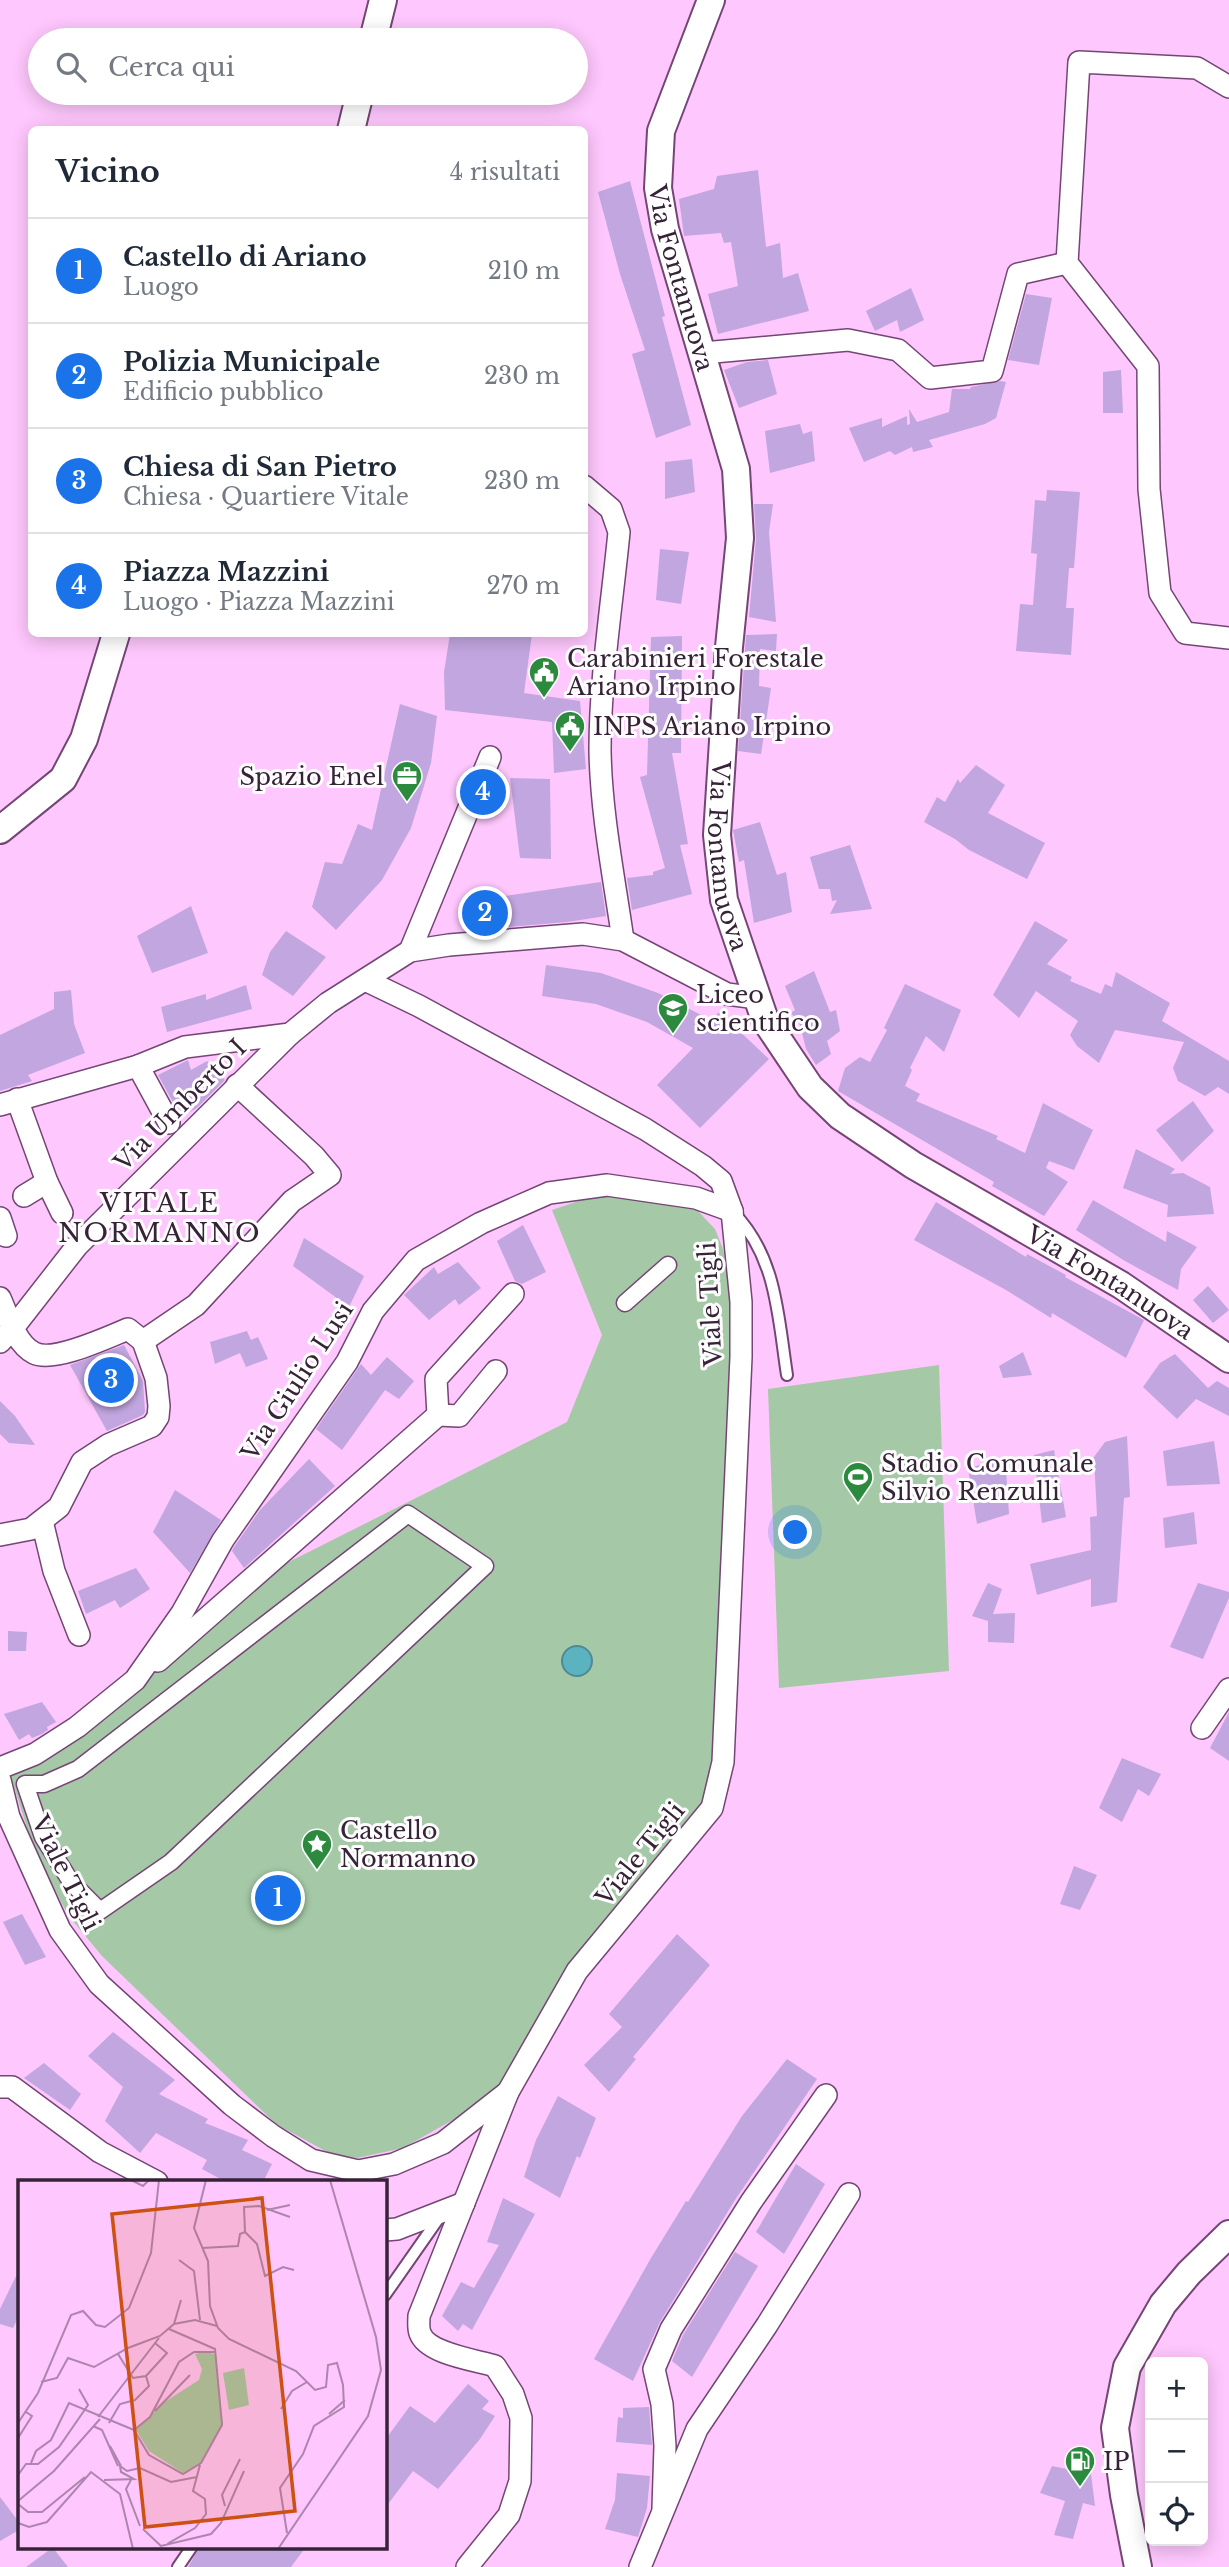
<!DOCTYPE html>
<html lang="it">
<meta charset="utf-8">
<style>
:root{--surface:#fff;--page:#f6f6f7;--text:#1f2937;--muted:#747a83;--line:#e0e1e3;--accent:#1a73e8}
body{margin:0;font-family:"Libre Baskerville",serif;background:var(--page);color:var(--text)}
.controls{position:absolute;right:21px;bottom:21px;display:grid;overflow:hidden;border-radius:10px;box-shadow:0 4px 18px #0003}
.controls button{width:63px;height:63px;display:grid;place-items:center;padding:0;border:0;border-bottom:2px solid var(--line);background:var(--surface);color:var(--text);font:35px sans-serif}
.you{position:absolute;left:796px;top:1533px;width:24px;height:24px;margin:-18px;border:5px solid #fff;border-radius:50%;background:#1a73e8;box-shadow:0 0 0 10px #1a73e833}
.badge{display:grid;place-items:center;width:46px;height:46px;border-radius:50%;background:var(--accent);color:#fff;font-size:23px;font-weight:700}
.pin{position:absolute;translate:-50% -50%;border:4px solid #fff;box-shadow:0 2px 7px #0006}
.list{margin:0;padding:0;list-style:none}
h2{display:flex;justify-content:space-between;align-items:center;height:91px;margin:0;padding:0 28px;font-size:30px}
h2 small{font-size:23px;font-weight:400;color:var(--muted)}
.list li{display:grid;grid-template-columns:46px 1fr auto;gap:21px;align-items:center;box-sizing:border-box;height:105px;padding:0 28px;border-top:2px solid var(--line)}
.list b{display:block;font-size:26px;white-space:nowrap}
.list p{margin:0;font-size:23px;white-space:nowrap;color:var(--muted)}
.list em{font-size:23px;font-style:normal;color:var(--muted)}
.icon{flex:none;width:38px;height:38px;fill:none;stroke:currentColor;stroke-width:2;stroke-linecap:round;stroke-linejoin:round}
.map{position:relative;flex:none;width:1229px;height:2567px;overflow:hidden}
.search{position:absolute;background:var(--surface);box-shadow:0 4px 18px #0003;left:28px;top:28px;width:560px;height:77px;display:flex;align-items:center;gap:18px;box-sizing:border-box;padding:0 24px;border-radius:38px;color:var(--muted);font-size:26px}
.panel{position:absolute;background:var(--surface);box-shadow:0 4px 18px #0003;left:28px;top:126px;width:560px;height:511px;border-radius:10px}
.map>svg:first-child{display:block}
.green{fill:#a5c9a7}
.water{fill:#5ab3bf;stroke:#508896;stroke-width:2}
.building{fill:#c2a6e0}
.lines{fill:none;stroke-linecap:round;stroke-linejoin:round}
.service-casing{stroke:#744575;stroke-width:14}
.pedestrian-casing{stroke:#744575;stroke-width:19}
.minor-casing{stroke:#744575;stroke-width:24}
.tertiary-casing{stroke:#744575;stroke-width:30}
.service{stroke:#fff;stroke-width:10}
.pedestrian{stroke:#fff;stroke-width:16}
.minor{stroke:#fff;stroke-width:21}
.tertiary{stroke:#fff;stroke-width:26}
.labels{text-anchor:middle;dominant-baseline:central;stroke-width:6;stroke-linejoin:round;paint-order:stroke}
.street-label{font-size:24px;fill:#372338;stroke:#fdfdfd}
.poi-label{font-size:24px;fill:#372338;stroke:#fdfdfd;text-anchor:start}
.neighbourhood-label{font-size:26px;letter-spacing:2px;fill:#372338;stroke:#fdfdfd}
.inset-road{fill:none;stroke:#ae85ae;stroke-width:2}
.view{fill:#cd5113;fill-opacity:0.15;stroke:#cd5113;stroke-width:3.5}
.inset-edge{fill:none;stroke:#372338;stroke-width:3.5}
</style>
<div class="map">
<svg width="1229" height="2567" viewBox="0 0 1229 2567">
<rect width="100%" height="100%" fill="#fec7fd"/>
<g class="green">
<polygon points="596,1195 636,1197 697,1210 715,1229 723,1249 731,1289 720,1792 626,1905 499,2094 403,2148 357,2158 331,2154 276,2124 102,1956 68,1915 33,1847 11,1777 83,1733 257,1578 567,1422 602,1335 552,1210"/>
<polygon points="939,1365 949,1671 779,1688 768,1389"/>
</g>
<circle class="water" cx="577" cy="1661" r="15"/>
<g class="building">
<polygon points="758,170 766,247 780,243 783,278 798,273 809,311 718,334 708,294 738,286 731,242 724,243 721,233 684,236 679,199 714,189 717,176"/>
<polygon points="630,181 665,316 662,317 691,425 656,438 632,354 645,350 620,274 598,192"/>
<polygon points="911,288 924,320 900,332 897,320 875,331 866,311"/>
<polygon points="1026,294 1052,298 1039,365 1008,360"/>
<polygon points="768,360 777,394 739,408 724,370 747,362"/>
<polygon points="1121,370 1123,413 1103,413 1103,372"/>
<polygon points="1000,381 1006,382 996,418 985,424 929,440 933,447 913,452 912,447 895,455 890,451 864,462 849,428 882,418 882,427 907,416 907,425 910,424 909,409 917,422 949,412 952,389 970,389 971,387"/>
<polygon points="800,424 803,434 812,431 815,461 770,473 765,431"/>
<polygon points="692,459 695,492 665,499 665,462"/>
<polygon points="1047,490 1080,492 1074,568 1069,568 1066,608 1074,608 1071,655 1016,651 1020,604 1033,605 1037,554 1031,553 1035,500 1046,501"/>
<polygon points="754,504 773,504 769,532 776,622 749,617 756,539"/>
<polygon points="660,549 689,552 681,604 656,600"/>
<polygon points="450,634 532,634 524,693 580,701 586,769 554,773 552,722 445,710 444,672"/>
<polygon points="777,634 776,651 760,649 759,686 771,688 761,754 738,751 746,635"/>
<polygon points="682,636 681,753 672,753 688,844 680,845 692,894 632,910 627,878 653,875 653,872 665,868 640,777 647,775 651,637"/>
<polygon points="400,704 437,716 431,763 411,828 382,880 336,930 312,907 325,862 342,864 358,824 372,830"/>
<polygon points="976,765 1005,785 988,813 1045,843 1027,879 969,850 955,839 924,822 937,797 945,802 958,779 960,783"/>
<polygon points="510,778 550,779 551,859 520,858"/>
<polygon points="760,822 777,875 786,872 792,912 754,923 744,860 739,862 733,830"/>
<polygon points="850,845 872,909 830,914 837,900 832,901 830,889 819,889 810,857"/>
<polygon points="601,882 606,916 567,922 473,930 471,909 505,906 505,896"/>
<polygon points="191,906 208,953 152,973 137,936"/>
<polygon points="1035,921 1068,940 1047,964 1072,977 1070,981 1101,994 1105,984 1112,987 1116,972 1170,1003 1162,1021 1229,1061 1229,1094 1218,1087 1205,1096 1178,1081 1173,1068 1184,1042 1115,1030 1099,1063 1077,1046 1070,1035 1078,1021 1036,991 1019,1018 993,995"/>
<polygon points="286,931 326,957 293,996 262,975 270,952"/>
<polygon points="546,965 601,973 658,993 711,1020 719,1012 769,1059 700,1128 657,1085 693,1048 647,1022 596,1004 542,996"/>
<polygon points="814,971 830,1012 836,1010 840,1031 827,1041 831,1054 816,1065 806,1049 800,1025 791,1013 795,1010 785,986"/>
<polygon points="905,984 961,1010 944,1052 926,1036 910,1068 912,1070 905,1086 920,1094 916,1101 998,1136 996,1139 1025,1153 1043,1103 1093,1130 1074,1170 1049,1161 1046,1168 1068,1182 1044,1216 992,1186 994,1182 838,1091 845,1068 860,1057 870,1062 887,1030 884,1028"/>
<polygon points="246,985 252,1009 167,1032 161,1007 206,994 206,1000"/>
<polygon points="71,990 74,1024 85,1053 28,1075 32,1081 0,1091 0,1035 54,1009 54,992"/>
<polygon points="188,1060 191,1070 207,1061 225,1080 197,1108 181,1117 158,1075"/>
<polygon points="1193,1101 1214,1131 1182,1162 1156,1130"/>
<polygon points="1136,1149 1175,1169 1170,1174 1183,1173 1210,1187 1214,1214 1167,1217 1168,1205 1123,1188"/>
<polygon points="1093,1200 1166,1242 1167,1231 1197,1247 1181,1269 1178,1290 1125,1261 1076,1230"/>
<polygon points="936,1202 1026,1257 1027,1254 1066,1275 1065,1277 1144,1320 1126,1358 1052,1313 1051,1318 1006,1290 914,1240"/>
<polygon points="523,1225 546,1272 522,1284 515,1281 497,1241"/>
<polygon points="304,1238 364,1276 349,1307 293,1266"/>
<polygon points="458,1262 481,1288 459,1305 455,1299 429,1320 404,1295 434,1267 438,1274"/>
<polygon points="1208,1286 1229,1310 1213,1323 1193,1300"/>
<polygon points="247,1331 251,1340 258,1337 268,1359 246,1367 240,1353 215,1364 210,1342"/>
<polygon points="124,1345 143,1381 145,1412 143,1415 107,1431 70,1365"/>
<polygon points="1023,1352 1032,1375 1003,1378 999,1366"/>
<polygon points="1175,1354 1208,1388 1217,1381 1229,1388 1229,1416 1196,1399 1177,1419 1143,1387 1160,1363"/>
<polygon points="387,1357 414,1381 399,1399 385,1390 342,1450 316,1429 361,1364 371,1375"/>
<polygon points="0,1401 15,1416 35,1445 9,1443 0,1434"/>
<polygon points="1127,1436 1130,1497 1124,1498 1117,1602 1091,1607 1091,1579 1037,1595 1030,1564 1091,1550 1090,1517 1097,1516 1094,1457 1105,1442"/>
<polygon points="1214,1441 1220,1484 1167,1486 1163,1451"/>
<polygon points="1054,1450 1066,1517 1042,1523 1034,1455"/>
<polygon points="1005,1456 1009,1514 977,1524 968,1469"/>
<polygon points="309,1459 335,1486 244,1568 232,1551 234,1547 260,1510"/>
<polygon points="175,1490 221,1520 190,1573 153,1532"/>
<polygon points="1194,1512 1197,1544 1165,1548 1163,1518"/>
<polygon points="136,1568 150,1589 120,1608 115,1600 86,1614 78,1591"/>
<polygon points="988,1583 1002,1589 993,1614 1015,1613 1014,1643 988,1642 988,1621 972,1616"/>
<polygon points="1198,1583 1229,1592 1229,1598 1203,1659 1170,1647"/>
<polygon points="8,1631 27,1632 26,1651 8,1651"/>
<polygon points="42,1702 56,1722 47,1727 48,1730 42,1734 32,1738 29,1734 19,1740 4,1714"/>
<polygon points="1229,1712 1229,1761 1210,1748"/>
<polygon points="1122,1758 1161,1774 1149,1796 1138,1789 1122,1822 1099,1808"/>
<polygon points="1074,1866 1097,1875 1080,1910 1060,1904"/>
<polygon points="22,1914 46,1957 25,1965 3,1922"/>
<polygon points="677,1934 710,1965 633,2057 636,2059 609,2092 584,2065 622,2027 609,2014"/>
<polygon points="113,2032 175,2080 159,2094 208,2119 205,2123 248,2140 242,2150 272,2164 263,2182 226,2182 202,2169 207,2160 156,2133 140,2153 105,2121 123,2087 88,2056"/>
<polygon points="787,2059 817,2079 735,2200 660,2322 633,2381 594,2359 651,2258 686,2201 688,2202 742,2116"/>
<polygon points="44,2063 81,2094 70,2110 24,2078"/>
<polygon points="558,2096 596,2118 580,2158 577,2156 560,2198 524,2177 536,2140"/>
<polygon points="796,2164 825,2184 784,2254 756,2232"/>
<polygon points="503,2198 535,2214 472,2330 463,2324 458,2331 442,2316 461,2282 474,2288 499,2245 487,2242"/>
<polygon points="735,2252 758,2266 692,2377 672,2361 683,2335"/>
<polygon points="19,2270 19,2316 13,2328 0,2324 0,2309"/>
<polygon points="468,2384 489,2401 482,2409 495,2416 480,2439 438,2489 413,2471 385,2508 385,2440 410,2406 435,2423"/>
<polygon points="649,2407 652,2445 616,2442 618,2417 623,2418 623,2408"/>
<polygon points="1052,2466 1091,2474 1095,2506 1083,2503 1073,2539 1054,2535 1065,2501 1040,2493"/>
<polygon points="617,2473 650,2476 647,2508 638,2537 605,2529 615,2500"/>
<polygon points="0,2497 19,2522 19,2530 0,2541"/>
<polygon points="53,2548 68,2567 26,2567 52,2548"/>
<polygon points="199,2548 305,2548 291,2567 188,2567"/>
</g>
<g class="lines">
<g class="service-casing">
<g id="service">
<path d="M 734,1213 C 777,1258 778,1317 787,1375"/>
<polyline points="385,2295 441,2215"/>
<polyline points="178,2567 191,2548"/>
</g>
</g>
<g class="pedestrian-casing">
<g id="pedestrian">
<polyline points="625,1303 668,1265"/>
<polygon points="408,1514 485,1566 171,1862 100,1911 71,1882 43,1837 25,1784 44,1784 78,1769"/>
</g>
</g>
<g class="minor-casing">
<g id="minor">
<polyline points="1229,87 1197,68 1079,62 1067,263 1148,366 1149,489 1160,593 1185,633 1229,638"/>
<polyline points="703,353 848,340 898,350 930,378 992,371 1018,274 1067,263"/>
<path d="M 584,486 L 611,509 L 619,532 C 612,604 600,678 600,750 C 601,813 614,877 623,940"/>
<polyline points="410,951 490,757"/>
<polyline points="138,1066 169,1123"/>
<polyline points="17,1099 47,1182 62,1213"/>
<polyline points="0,1105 138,1066 185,1047 290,1034 328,1003 410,951 449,945 583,934 623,940 727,994 757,998"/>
<polyline points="24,1196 47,1182"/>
<polyline points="0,1218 6,1236"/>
<path d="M 0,1298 C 8,1316 16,1344 34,1353 C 54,1363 108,1337 128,1329 L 143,1341 L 196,1305 L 292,1201 L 330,1175 L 314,1156 L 237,1085"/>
<polyline points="0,1342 13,1328 77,1246 290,1034"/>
<polyline points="438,1415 436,1379 513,1294"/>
<polyline points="42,1521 54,1571 79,1635"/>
<polyline points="0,1535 31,1529 59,1507 82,1462 108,1445 152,1426 158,1417 159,1406 156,1378 143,1341"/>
<polyline points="158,1661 438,1415 459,1416 496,1371"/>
<polyline points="1202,1728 1229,1689"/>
<polyline points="0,1768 35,1754 77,1727 135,1680 182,1613 223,1540 347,1362 373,1311 416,1260 481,1223 549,1193 607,1185 696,1198 732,1211"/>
<polyline points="0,1780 9,1817 60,1930 99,1984 232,2105 273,2136 311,2160 358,2171 394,2164 443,2143 508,2092 577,1971 712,1808 723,1762 741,1357 741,1302 732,1211 721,1181 703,1166 645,1129 419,1006 365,980"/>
<polyline points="0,2087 12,2087 100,2152 157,2182"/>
<polyline points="385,2230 397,2229 464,2203"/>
<polyline points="663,2508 665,2446 662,2404 654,2369 671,2329 751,2202 826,2095"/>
<path d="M 467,2567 L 509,2515 L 520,2481 L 521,2418 L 513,2394 L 495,2366 C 476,2360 427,2354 420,2333 C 418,2328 419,2321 419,2316 L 508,2092"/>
<polyline points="640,2567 697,2429 767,2325 849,2194"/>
</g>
</g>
<g class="tertiary-casing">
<g id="tertiary">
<path id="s1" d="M 711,0 L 661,131 L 658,188 L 665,229 L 736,469 L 740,538 L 729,647 L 717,835 L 724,900 L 765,1020 L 810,1087 L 840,1116 L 913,1165 L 1121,1285 L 1229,1359"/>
<polyline points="373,40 383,0"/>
<polyline points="351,130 360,93"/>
<polyline points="0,830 63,779 84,739 116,634"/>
<polyline points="1138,2567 1124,2495 1115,2428 1127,2367 1163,2304 1189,2273 1229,2234"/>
</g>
</g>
<use href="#service" class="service"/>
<use href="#pedestrian" class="pedestrian"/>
<use href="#minor" class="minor"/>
<use href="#tertiary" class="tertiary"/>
</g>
<defs>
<g id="civic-pin" transform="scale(1.575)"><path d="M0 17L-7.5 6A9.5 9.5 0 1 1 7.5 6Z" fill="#2b8a3d" stroke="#fdfdfd"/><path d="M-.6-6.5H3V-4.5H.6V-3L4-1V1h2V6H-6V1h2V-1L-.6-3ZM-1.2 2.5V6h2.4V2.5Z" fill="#fff"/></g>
<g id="office-pin" transform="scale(1.575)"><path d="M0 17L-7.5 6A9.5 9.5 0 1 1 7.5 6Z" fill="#2b8a3d" stroke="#fdfdfd"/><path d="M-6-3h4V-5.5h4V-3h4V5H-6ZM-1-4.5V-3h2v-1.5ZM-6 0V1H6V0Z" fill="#fff"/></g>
<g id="school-pin" transform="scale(1.575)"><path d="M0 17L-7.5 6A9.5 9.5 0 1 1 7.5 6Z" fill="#2b8a3d" stroke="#fdfdfd"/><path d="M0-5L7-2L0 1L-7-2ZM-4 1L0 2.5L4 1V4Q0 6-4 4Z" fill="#fff"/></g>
<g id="stadium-pin" transform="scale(1.575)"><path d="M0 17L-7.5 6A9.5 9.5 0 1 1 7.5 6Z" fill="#2b8a3d" stroke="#fdfdfd"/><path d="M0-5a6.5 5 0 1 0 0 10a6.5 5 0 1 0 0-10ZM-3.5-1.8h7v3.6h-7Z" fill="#fff"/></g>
<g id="sight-pin" transform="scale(1.575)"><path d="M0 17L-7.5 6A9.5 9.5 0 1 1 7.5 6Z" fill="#2b8a3d" stroke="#fdfdfd"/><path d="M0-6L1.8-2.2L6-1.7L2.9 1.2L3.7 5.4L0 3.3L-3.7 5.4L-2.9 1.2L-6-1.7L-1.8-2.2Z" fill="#fff"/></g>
<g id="fuel-pin" transform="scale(1.575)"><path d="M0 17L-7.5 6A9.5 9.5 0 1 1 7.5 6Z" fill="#2b8a3d" stroke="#fdfdfd"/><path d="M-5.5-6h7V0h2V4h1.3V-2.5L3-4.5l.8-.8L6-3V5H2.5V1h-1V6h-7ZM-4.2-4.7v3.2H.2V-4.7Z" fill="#fff"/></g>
</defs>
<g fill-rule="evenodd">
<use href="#civic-pin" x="544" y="672"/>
<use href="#civic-pin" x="570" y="726"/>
<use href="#office-pin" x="407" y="776"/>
<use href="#school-pin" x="673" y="1008"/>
<use href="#stadium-pin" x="858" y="1477"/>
<use href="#sight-pin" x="317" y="1844"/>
<use href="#fuel-pin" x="1080" y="2461"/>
</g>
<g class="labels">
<g class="street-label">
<text stroke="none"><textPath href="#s1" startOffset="290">Via Fontanuova</textPath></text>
<text stroke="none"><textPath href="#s1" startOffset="878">Via Fontanuova</textPath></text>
<text transform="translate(180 1105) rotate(-45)">Via Umberto I</text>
<text stroke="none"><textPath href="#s1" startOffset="1488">Via Fontanuova</textPath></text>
<text transform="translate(710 1304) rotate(-93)">Viale Tigli</text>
<text transform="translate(297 1381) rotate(-57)">Via Giulio Lusi</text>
<text transform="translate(640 1854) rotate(-51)">Viale Tigli</text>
<text transform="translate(66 1873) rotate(64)">Viale Tigli</text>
</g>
<g class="poi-label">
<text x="567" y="658">Carabinieri Forestale<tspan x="567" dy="28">Ariano Irpino</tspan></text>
<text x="593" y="726">INPS Ariano Irpino</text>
<text x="384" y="776" text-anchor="end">Spazio Enel</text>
<text x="696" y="994">Liceo<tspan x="696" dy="28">scientifico</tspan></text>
<text x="881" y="1463">Stadio Comunale<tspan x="881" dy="28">Silvio Renzulli</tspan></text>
<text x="340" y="1830">Castello<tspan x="340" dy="28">Normanno</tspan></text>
<text x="1103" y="2461">IP</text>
</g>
<g class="neighbourhood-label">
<text x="160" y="1203">VITALE<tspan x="160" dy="30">NORMANNO</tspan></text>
</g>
</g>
<g transform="translate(18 2180)">
<rect width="369" height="369" fill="#fec7fd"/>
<path d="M 187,172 L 197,174 L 205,243 L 182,283 L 165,293 L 131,271 L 118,250 L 145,223 L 181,200 L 184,189 L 177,174 ZM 226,188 L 231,225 L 211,230 L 205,193 Z" fill="#a5c9a7"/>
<path class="inset-road" d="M 113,0 L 125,6 L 131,0M 188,0 L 176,48 L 190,81 L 192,126 L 200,148 L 211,159 L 278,191 L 297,210 L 308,207 L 310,185 L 319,183 L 325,205 L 326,227 L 296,246 L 285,274 L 262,308 L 269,353M 249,30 L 272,25M 272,37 L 241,26 L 226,27 L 227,52 L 239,64 L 247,96 L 265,87 L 276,90M 184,68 L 220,66 L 222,54 L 227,52M 161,80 L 176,91 L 182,140M 156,144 L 163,120M 100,174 L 115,198 L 128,196 L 149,173 L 137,163M 23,202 L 39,198 L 50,178 L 76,187 L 110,168 L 142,156 L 156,144 L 177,140 L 199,146M 263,229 L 274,211 L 289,202M 137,231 L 172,195M 311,234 L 327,220M 80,237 L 141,158M 0,243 L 20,213 L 53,135 L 65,131 L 78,145 L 87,147 L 111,128 L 133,73 L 141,0M 91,243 L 102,224 L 117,220 L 131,206 L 128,196M 75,246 L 84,250 L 100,286M 116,250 L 131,275 L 165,294 L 183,283 L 204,245 L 197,169 L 151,149M 116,250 L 132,237 L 161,182 L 176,172 L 198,172M 0,258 L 14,236 L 8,232M 92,266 L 103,286M 13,283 L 18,271 L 33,260 L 51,223 L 116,250M 0,295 L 8,284 L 20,284 L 41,267 L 70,225 L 61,209M 86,300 L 116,299 L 103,292 L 102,286 L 109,291 L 122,288 L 153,302 L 179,297M 113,300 L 108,309 L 122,346M 0,321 L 36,291 L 82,239M 0,324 L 10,332 L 24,332 L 67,297M 207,326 L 204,315 L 222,279M 0,343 L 11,347 L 29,342 L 73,292 L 102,314 L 115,369M 125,349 L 143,366 L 193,354 L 203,343 L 226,291M 149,364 L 177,348 L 188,334 L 187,319 L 175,311 L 182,285M 260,369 L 350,236 L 363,190 L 358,157 L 312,0"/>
<path class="view" d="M 244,18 L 277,331 L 127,347 L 94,34 Z"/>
<rect width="369" height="369" class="inset-edge"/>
</g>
</svg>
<div class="controls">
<button>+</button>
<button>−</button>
<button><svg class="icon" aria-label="locate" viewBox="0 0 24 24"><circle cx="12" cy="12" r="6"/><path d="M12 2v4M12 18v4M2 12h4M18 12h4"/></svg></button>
</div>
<div class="you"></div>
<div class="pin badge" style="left:278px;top:1898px">1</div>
<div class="pin badge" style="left:485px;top:913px">2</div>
<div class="pin badge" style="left:111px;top:1380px">3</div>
<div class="pin badge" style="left:483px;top:792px">4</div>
<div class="search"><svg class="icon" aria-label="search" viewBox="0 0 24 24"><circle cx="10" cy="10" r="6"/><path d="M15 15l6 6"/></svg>Cerca qui</div>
<section class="panel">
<h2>Vicino<small>4 risultati</small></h2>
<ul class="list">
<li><span class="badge">1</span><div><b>Castello di Ariano</b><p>Luogo</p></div><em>210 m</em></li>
<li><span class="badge">2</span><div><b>Polizia Municipale</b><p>Edificio pubblico</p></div><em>230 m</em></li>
<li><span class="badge">3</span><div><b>Chiesa di San Pietro</b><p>Chiesa · Quartiere Vitale</p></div><em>230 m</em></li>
<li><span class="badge">4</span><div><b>Piazza Mazzini</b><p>Luogo · Piazza Mazzini</p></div><em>270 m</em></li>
</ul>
</section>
</div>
